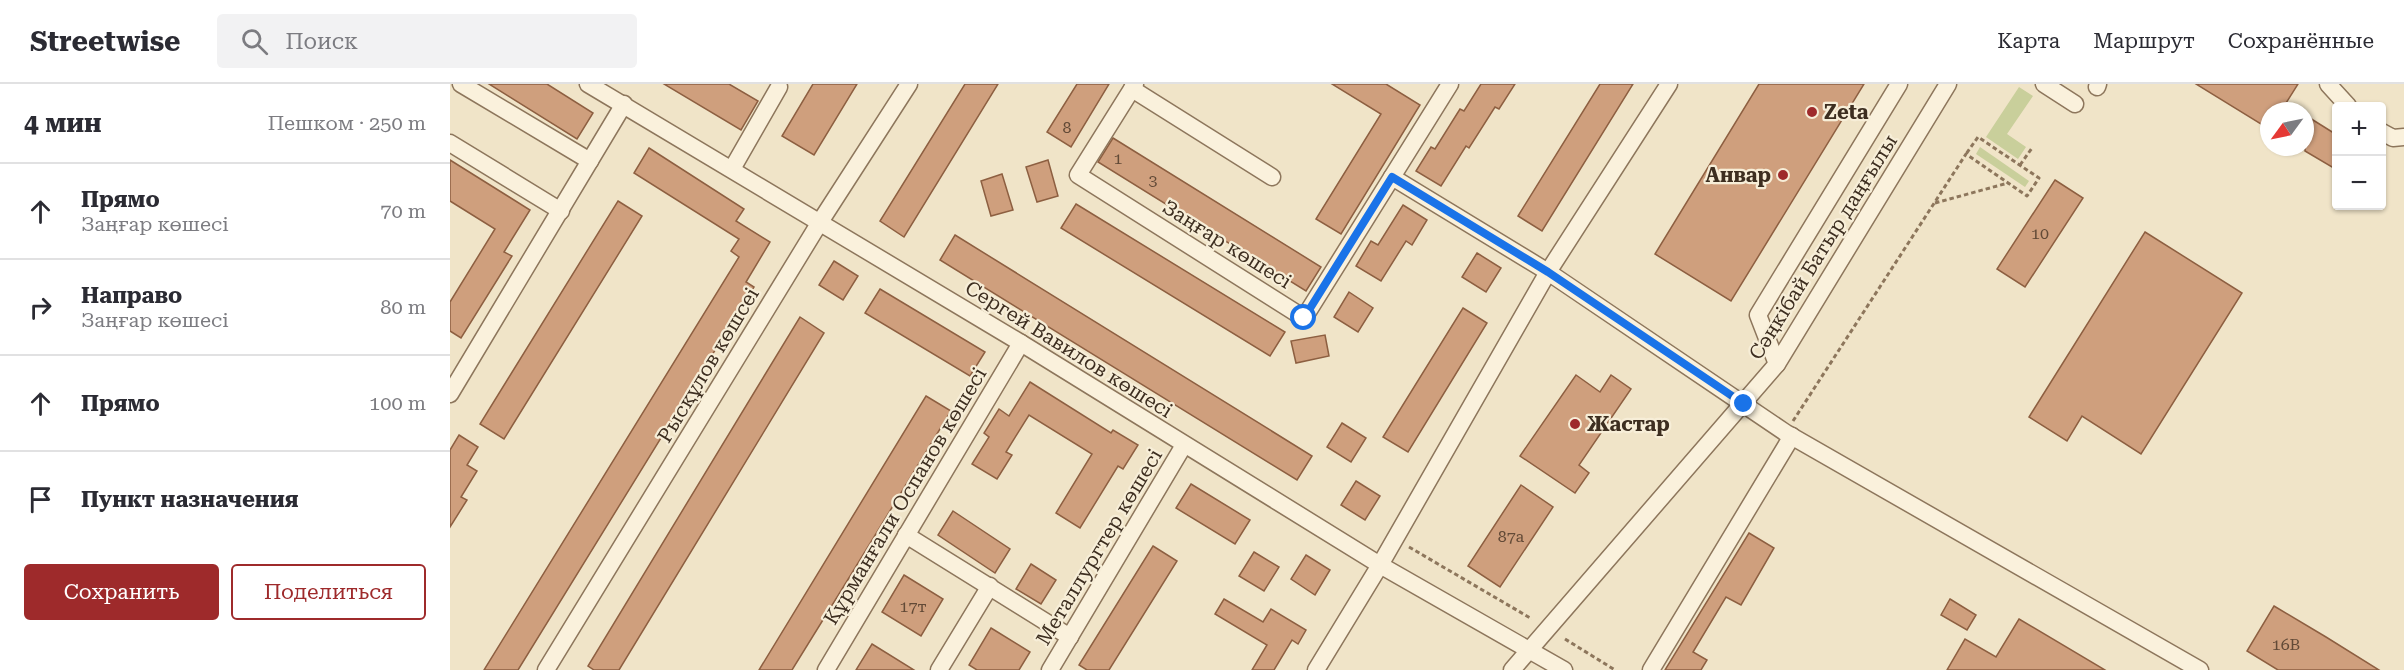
<!DOCTYPE html>
<html lang="ru">
<meta charset="utf-8">
<style>
:root{--surface:#fff;--page:#f2f2f3;--text:#2b2b33;--muted:#7c7c81;--line:#e1e1e2;--accent:#9e2a2b}
body{margin:0;font-family:"Roboto Serif",serif;background:var(--page);color:var(--text)}
.controls{position:absolute;right:18px;top:18px;display:grid;overflow:hidden;border-radius:6px;box-shadow:0 2px 4px #0004}
.controls button{width:54px;height:54px;display:grid;place-items:center;padding:0;border:0;border-bottom:2px solid var(--line);background:var(--surface);color:var(--text);font:30px sans-serif}
.compass{position:absolute;left:1810px;top:18px;width:54px;height:54px;border-radius:50%;background:var(--surface);box-shadow:0 2px 4px #0004;rotate:237deg}
.stop{position:absolute;width:18px;height:18px;margin:-14px;border:4px solid #1a73e8;border-radius:50%;background:#fff}
.stop.end{background:#1a73e8;border-color:#fff;box-shadow:0 2px 6px #0008}
.list{margin:0;padding:0;list-style:none}
h2{display:flex;justify-content:space-between;align-items:center;height:78px;margin:0;padding:0 24px;font-size:26px}
h2 small{font-size:20px;font-weight:400;color:var(--muted)}
.list li{display:grid;grid-template-columns:39px 1fr auto;gap:18px;align-items:center;box-sizing:border-box;height:96px;padding:0 24px;border-top:2px solid var(--line)}
.list b{display:block;font-size:22px;white-space:nowrap}
.list p{margin:0;font-size:20px;white-space:nowrap;color:var(--muted)}
.list em{font-size:20px;font-style:normal;color:var(--muted)}
.actions{display:flex;gap:12px;padding:18px 24px}
.actions a{flex:1;padding:14px 0;border:2px solid var(--accent);border-radius:6px;text-align:center;font-size:21px;color:var(--accent)}
.actions .main{background:var(--accent);color:#fff}
.icon{flex:none;width:33px;height:33px;fill:none;stroke:currentColor;stroke-width:2;stroke-linecap:round;stroke-linejoin:round}
.map{position:relative;flex:none;width:1954px;height:586px;overflow:hidden}
header{display:flex;align-items:center;gap:36px;box-sizing:border-box;height:84px;padding:0 30px;background:var(--surface);border-bottom:2px solid var(--line)}
header strong{font-size:28px}
nav{display:flex;gap:33px;margin-inline-start:auto;font-size:21px}
.search{width:420px;height:54px;background:var(--page);display:flex;align-items:center;gap:15px;box-sizing:border-box;padding:0 21px;border-radius:6px;color:var(--muted);font-size:22px}
main{display:flex}
aside{flex:1;background:var(--surface)}
.map>svg:first-child{display:block}
.green{fill:#c9cf9b}
.building{fill:#cf9f7d;stroke:#8d5f41;stroke-width:1.5}
.lines{fill:none;stroke-linecap:round;stroke-linejoin:round}
.minor-casing{stroke:#8d765c;stroke-width:19}
.path{stroke:#8d765c;stroke-width:3;stroke-dasharray:4.5 3;stroke-linecap:butt}
.minor{stroke:#faf1dc;stroke-width:16}
.route{stroke:#1a73e8;stroke-width:8}
.poi-dot{fill:#9e2a2b;stroke:#f7eed8;stroke-width:2}
.labels{text-anchor:middle;dominant-baseline:central;stroke-width:4.5;stroke-linejoin:round;paint-order:stroke}
.number-label{font-size:16px;fill:#624a37}
.poi-label{font-size:20px;font-weight:bold;fill:#3d2e20;stroke:#f7eed8;text-anchor:start}
.street-label{font-size:20px;fill:#3d2e20;stroke:#f7eed8}
</style>
<header>
<strong>Streetwise</strong>
<div class="search"><svg class="icon" aria-label="search" viewBox="0 0 24 24"><circle cx="10" cy="10" r="6"/><path d="M15 15l6 6"/></svg>Поиск</div>
<nav><a>Карта</a><a>Маршрут</a><a>Сохранённые</a></nav>
</header>
<main>
<aside>
<h2>4 мин<small>Пешком · 250 m</small></h2>
<ul class="list">
<li><svg class="icon" aria-label="ahead" viewBox="0 0 24 24"><path d="M12 20V5M6 11l6-6 6 6"/></svg><div><b>Прямо</b><p>Заңғар көшесі</p></div><em>70 m</em></li>
<li><svg class="icon" aria-label="right" viewBox="0 0 24 24"><path d="M7 20v-9h11M14 6l5 5-5 5"/></svg><div><b>Направо</b><p>Заңғар көшесі</p></div><em>80 m</em></li>
<li><svg class="icon" aria-label="ahead" viewBox="0 0 24 24"><path d="M12 20V5M6 11l6-6 6 6"/></svg><div><b>Прямо</b></div><em>100 m</em></li>
<li><svg class="icon" aria-label="arrive" viewBox="0 0 24 24"><path d="M6 21V4h12l-3 4 3 4H6"/></svg><div><b>Пункт назначения</b></div></li>
</ul>
<div class="actions"><a class="main">Сохранить</a><a>Поделиться</a></div>
</aside>
<div class="map">
<svg width="1954" height="586" viewBox="0 0 1954 586">
<rect width="100%" height="100%" fill="#f0e4c8"/>
<g class="green">
<polygon points="1569,3 1583,12 1557,50 1576,63 1568,75 1536,53"/>
<polygon points="1530,63 1579,97 1575,103 1526,70"/>
</g>
<g class="building">
<polygon points="39,0 97,0 143,29 127,55"/>
<polygon points="214,0 279,0 308,17 291,46"/>
<polygon points="363,0 407,0 364,71 332,52"/>
<polygon points="515,0 548,0 454,153 430,137"/>
<polygon points="627,0 659,0 621,63 597,48"/>
<polygon points="882,0 936,0 970,21 891,150 866,135 931,30"/>
<polygon points="1031,0 1065,0 1049,25 1045,23 1019,64 1016,62 991,102 966,87 981,63 985,65 1010,25 1014,27"/>
<polygon points="1150,0 1183,0 1092,147 1068,132"/>
<polygon points="1309,0 1414,0 1281,217 1205,170"/>
<polygon points="1746,0 1848,0 1831,27 1819,27 1819,45"/>
<polygon points="1855,31 1887,51 1887,86 1855,67"/>
<polygon points="663,54 871,183 856,207 648,78"/>
<polygon points="199,64 294,125 286,137 320,158 296,198 304,203 68,586 34,586 289,173 281,167 289,155 184,89"/>
<polygon points="0,76 80,126 54,168 62,172 11,254 0,247 0,218 45,145 0,117"/>
<polygon points="598,76 608,112 587,118 576,83"/>
<polygon points="552,90 563,126 541,132 531,97"/>
<polygon points="1605,96 1633,114 1575,203 1547,185"/>
<polygon points="168,117 192,132 54,355 30,340"/>
<polygon points="626,120 835,248 820,272 611,144"/>
<polygon points="953,121 977,136 962,161 956,157 931,197 906,182 921,157 928,161"/>
<polygon points="1695,148 1792,209 1691,370 1632,332 1617,357 1579,333"/>
<polygon points="505,151 862,372 847,396 490,176"/>
<polygon points="1027,169 1051,184 1036,208 1012,193"/>
<polygon points="384,177 408,192 393,216 369,201"/>
<polygon points="430,205 535,268 520,292 415,229"/>
<polygon points="899,208 923,224 908,248 884,233"/>
<polygon points="1013,224 1037,239 958,368 933,353"/>
<polygon points="350,233 374,249 169,586 144,586 138,582"/>
<polygon points="875,251 879,272 846,279 841,257"/>
<polygon points="1126,291 1150,308 1161,291 1181,305 1129,381 1139,389 1125,409 1070,372"/>
<polygon points="580,298 661,349 663,346 688,361 673,385 668,382 630,444 606,429 642,370 579,331 556,368 562,371 547,395 522,380 539,353 534,349 549,325 559,332"/>
<polygon points="476,312 501,327 402,489 342,586 309,586"/>
<polygon points="892,339 916,354 901,378 877,363"/>
<polygon points="9,351 28,363 17,381 27,387 11,413 17,416 0,443 0,366"/>
<polygon points="906,397 930,412 915,436 891,421"/>
<polygon points="741,400 800,436 785,460 726,424"/>
<polygon points="1071,401 1103,423 1050,503 1018,482"/>
<polygon points="503,427 560,465 545,489 488,451"/>
<polygon points="1299,449 1324,464 1291,521 1276,513 1243,568 1257,576 1251,586 1215,586"/>
<polygon points="703,462 727,477 659,586 637,586 629,581"/>
<polygon points="804,468 829,483 814,507 789,492"/>
<polygon points="856,471 880,486 865,511 841,495"/>
<polygon points="581,480 606,496 591,520 566,505"/>
<polygon points="454,491 493,515 471,552 432,528"/>
<polygon points="774,515 813,538 821,525 856,546 848,560 842,556 824,586 802,586 817,561 765,530"/>
<polygon points="1500,515 1526,531 1517,546 1491,531"/>
<polygon points="1824,522 1876,553 1929,586 1828,586 1797,567"/>
<polygon points="1569,535 1655,586 1497,586 1515,555 1546,573"/>
<polygon points="541,544 580,568 569,586 527,586 519,581"/>
<polygon points="422,560 464,586 406,586"/>
</g>
<g class="lines">
<g class="minor-casing">
<g id="minor">
<polyline points="11,0 140,77"/>
<polyline points="138,0 571,259 930,481 1114,586"/>
<polyline points="685,0 628,91 854,234 942,93 1098,188 1336,349 1750,586"/>
<polyline points="1594,0 1625,20"/>
<polyline points="1878,0 1898,22"/>
<polyline points="1647,3 1648,0"/>
<polyline points="682,5 822,93"/>
<polyline points="1932,48 1943,54 1954,53"/>
<polyline points="0,59 111,127"/>
<polyline points="282,85 329,3"/>
<polyline points="942,93 1000,0"/>
<polyline points="1327,280 1308,231 1449,0"/>
<polyline points="0,310 174,20"/>
<polyline points="456,451 620,553"/>
<polyline points="96,586 370,138 459,0"/>
<polyline points="376,586 571,259"/>
<polyline points="489,586 540,502"/>
<polyline points="600,586 734,361"/>
<polyline points="866,586 930,481 1098,188 1219,0"/>
<polyline points="1062,586 1327,280 1498,0"/>
<polyline points="1201,586 1342,352"/>
</g>
</g>
<g class="path">
<polyline points="1570,81 1582,64"/>
<polyline points="1485,119 1558,99"/>
<polyline points="1343,337 1516,70 1577,112 1589,94 1528,53 1516,70"/>
<polyline points="959,463 1082,535"/>
<polyline points="1115,555 1165,586"/>
</g>
<use href="#minor" class="minor"/>
</g>
<g class="lines">
<polyline class="route" points="854,234 942,93 1098,188 1294,320"/>
</g>
<g class="poi-dot">
<circle cx="1362" cy="28" r="6"/>
<circle cx="1333" cy="91" r="6"/>
<circle cx="1125" cy="340" r="6"/>
</g>
<g class="labels">
<g class="number-label">
<text x="617" y="43">8</text>
<text x="668" y="74">1</text>
<text x="703" y="96">3</text>
<text x="1590" y="149">10</text>
<text x="1061" y="452">87а</text>
<text x="463" y="522">17т</text>
<text x="1836" y="560">16В</text>
</g>
<g class="poi-label">
<text x="1374" y="28">Zeta</text>
<text x="1321" y="91" text-anchor="end">Анвар</text>
<text x="1137" y="340">Жастар</text>
</g>
<g class="street-label">
<text transform="translate(777 160) rotate(32)">Заңғар көшесі</text>
<text transform="translate(1373 163) rotate(-58)">Сәңкібай Батыр даңғылы</text>
<text transform="translate(619 265) rotate(32)">Сергей Вавилов көшесі</text>
<text transform="translate(258 281) rotate(-59)">Рысқұлов көшсеі</text>
<text transform="translate(455 412) rotate(-59)">Құрманғали Оспанов көшесі</text>
<text transform="translate(649 463) rotate(-59)">Металлургтер көшесі</text>
</g>
</g>
</svg>
<div class="controls">
<button>+</button>
<button>−</button>
</div>
<svg class="compass" viewBox="-18 -18 36 36"><path d="M0-13l5 13h-10z" fill="#e53935"/><path d="M0 13l5-13h-10z" fill="#7c7c81"/></svg>
<div class="stop" style="left:854px;top:234px"></div>
<div class="stop end" style="left:1294px;top:320px"></div>
</div>
</main>
